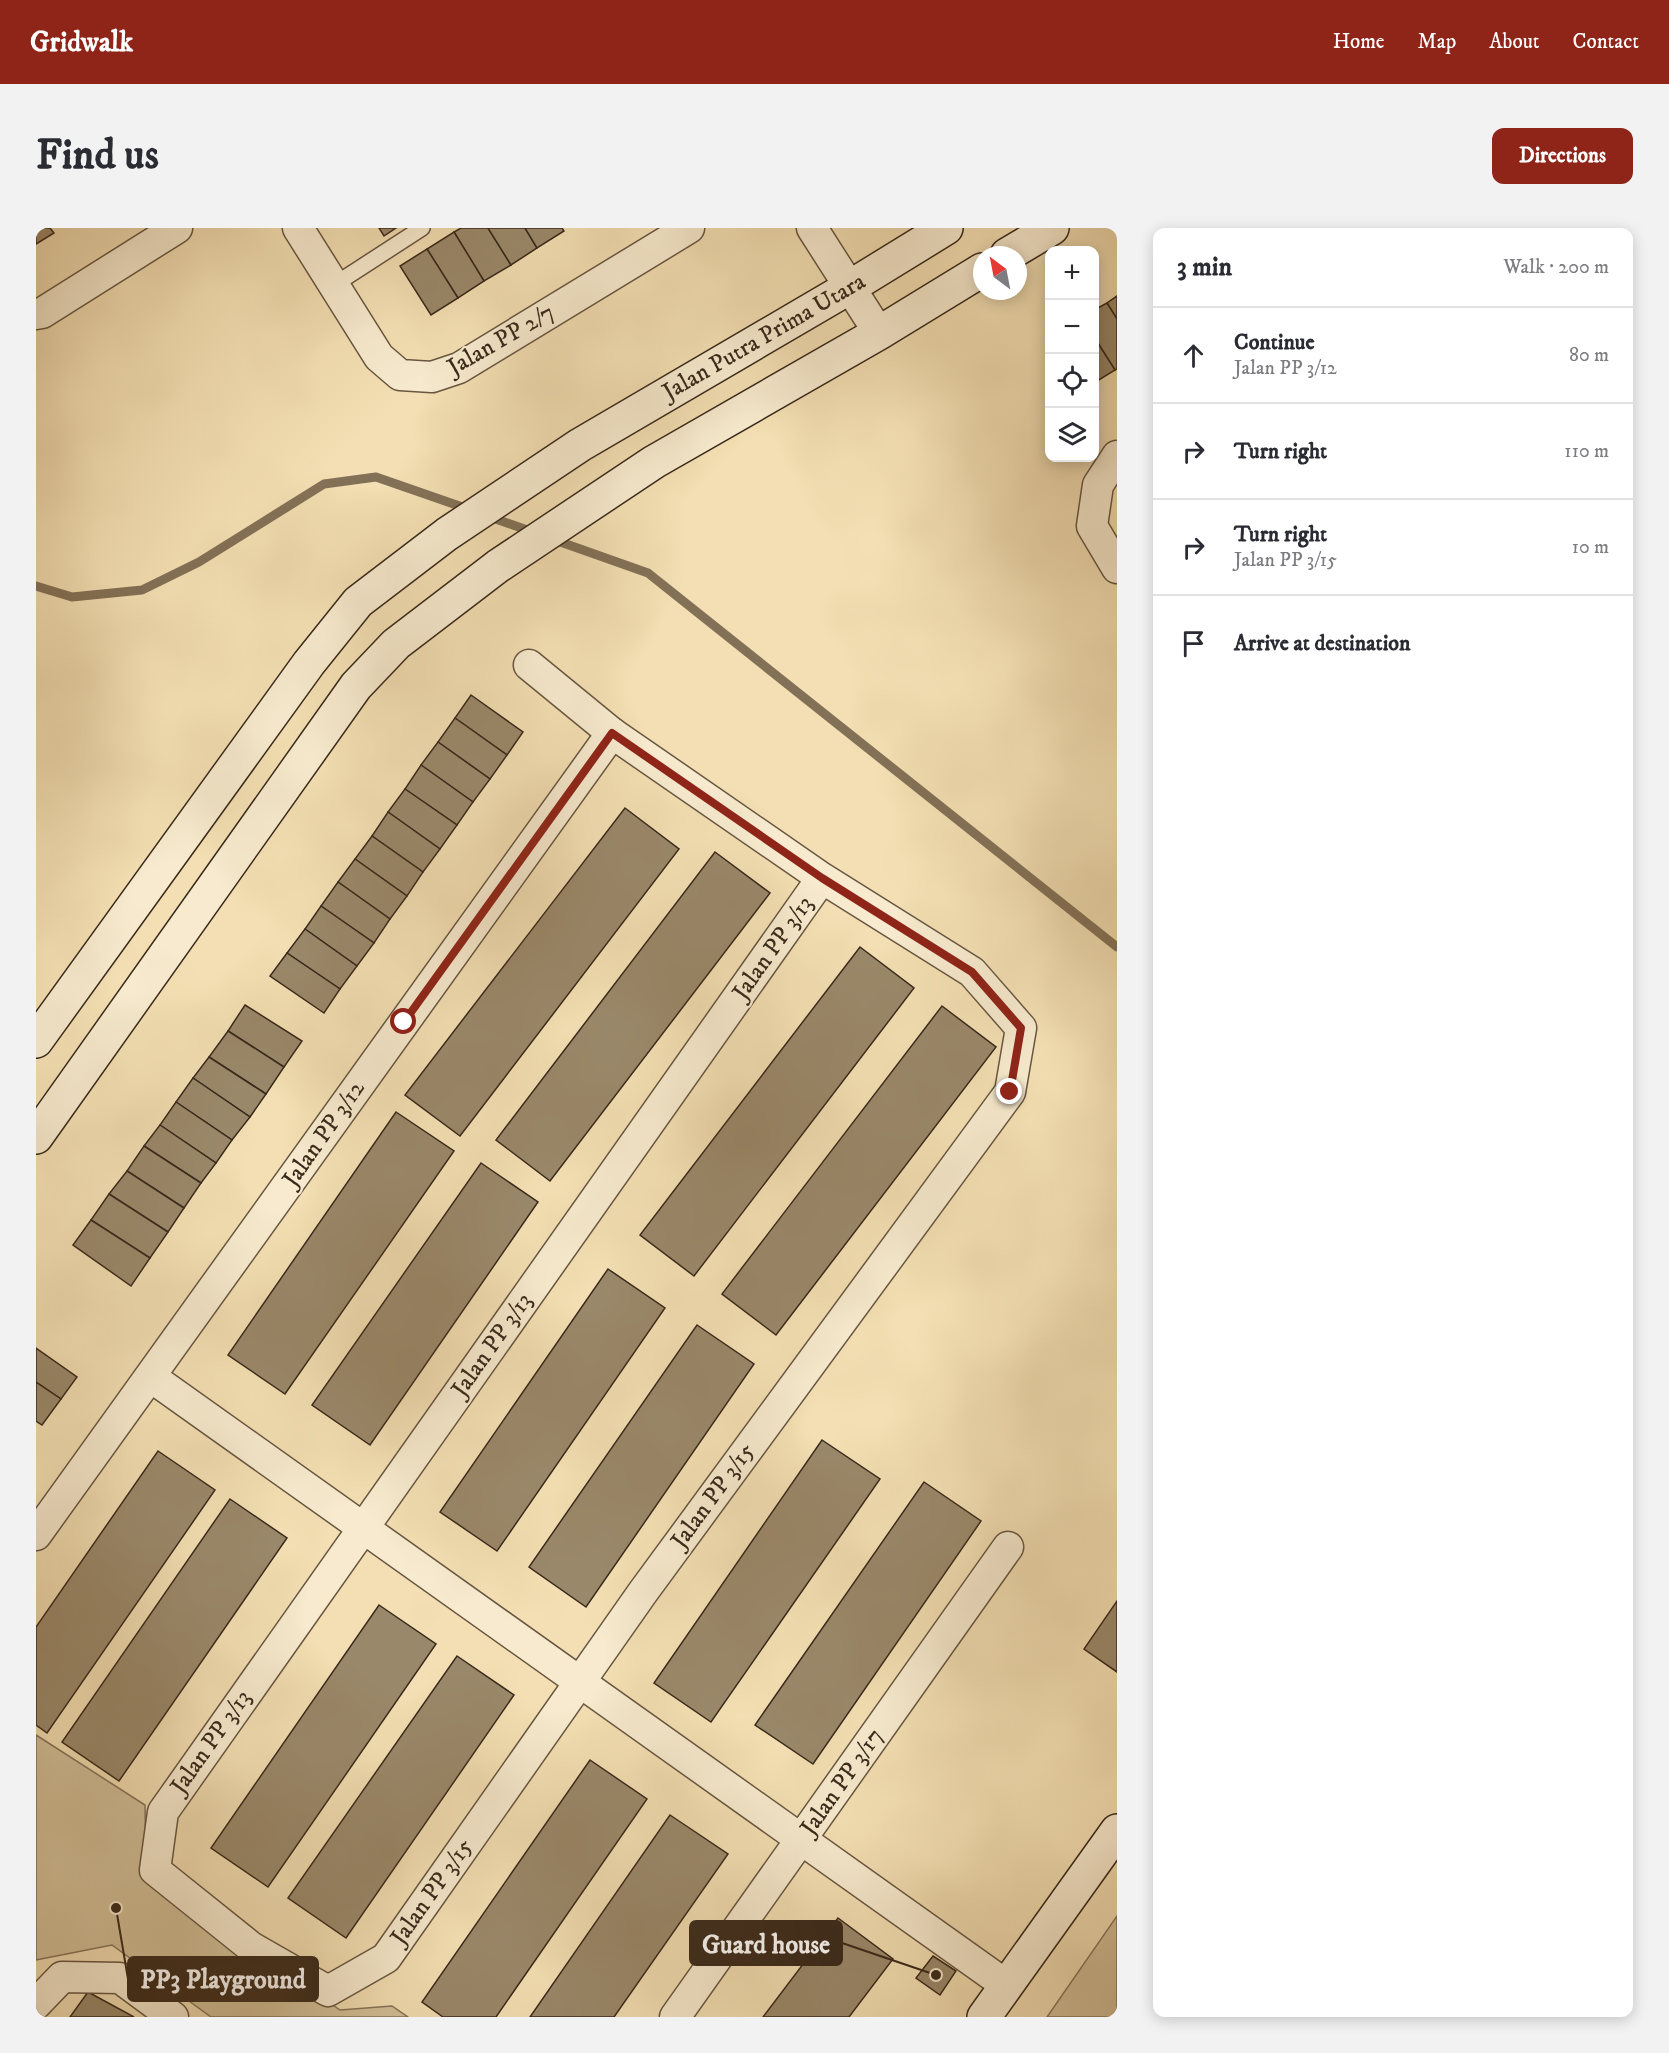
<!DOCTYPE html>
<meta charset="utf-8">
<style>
:root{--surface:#fff;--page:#f2f2f3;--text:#2b2b33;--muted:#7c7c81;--line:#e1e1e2;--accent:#8f2418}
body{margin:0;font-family:"IM FELL DW Pica",serif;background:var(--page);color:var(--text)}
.controls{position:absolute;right:18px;top:18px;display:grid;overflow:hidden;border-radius:12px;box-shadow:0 3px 15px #0003}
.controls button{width:54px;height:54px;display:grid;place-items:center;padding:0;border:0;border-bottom:2px solid var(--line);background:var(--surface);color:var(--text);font:30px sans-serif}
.compass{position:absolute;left:937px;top:18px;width:54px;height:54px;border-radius:50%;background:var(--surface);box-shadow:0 3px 15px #0003;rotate:328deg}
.stop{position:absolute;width:18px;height:18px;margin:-14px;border:4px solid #8f2418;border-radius:50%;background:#fff}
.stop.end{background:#8f2418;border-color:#fff;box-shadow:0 2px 6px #0008}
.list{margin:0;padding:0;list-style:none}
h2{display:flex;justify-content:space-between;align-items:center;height:78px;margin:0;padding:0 24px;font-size:26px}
h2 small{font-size:20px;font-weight:400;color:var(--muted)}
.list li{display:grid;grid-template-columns:39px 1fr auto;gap:18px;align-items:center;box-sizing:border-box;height:96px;padding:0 24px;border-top:2px solid var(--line)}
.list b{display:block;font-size:22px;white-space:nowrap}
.list p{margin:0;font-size:20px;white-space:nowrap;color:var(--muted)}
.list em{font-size:20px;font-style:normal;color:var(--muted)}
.icon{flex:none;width:33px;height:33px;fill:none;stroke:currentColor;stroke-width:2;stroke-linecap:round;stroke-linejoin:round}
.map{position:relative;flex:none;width:1081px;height:1789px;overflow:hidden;border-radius:12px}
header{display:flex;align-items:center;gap:36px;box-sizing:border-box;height:84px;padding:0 30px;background:var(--accent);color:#fff}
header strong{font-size:28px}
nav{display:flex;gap:33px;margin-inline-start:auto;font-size:21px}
.intro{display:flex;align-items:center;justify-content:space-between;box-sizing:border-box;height:144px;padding:0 36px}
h1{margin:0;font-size:42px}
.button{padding:15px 27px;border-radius:12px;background:var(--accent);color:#fff;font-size:21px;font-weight:700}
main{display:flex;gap:36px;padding:0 36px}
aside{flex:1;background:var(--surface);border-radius:12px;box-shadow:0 3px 15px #0003}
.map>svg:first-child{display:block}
.green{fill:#d3c099;stroke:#86745a;stroke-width:1.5}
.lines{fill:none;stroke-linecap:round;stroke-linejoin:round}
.stream{stroke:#837157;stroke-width:9}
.building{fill:#9a886a;stroke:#39291b;stroke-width:1.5}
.lane-casing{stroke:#685641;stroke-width:18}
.street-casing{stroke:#685641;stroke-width:33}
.secondary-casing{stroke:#39291b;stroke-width:36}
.lane{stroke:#f7eace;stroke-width:15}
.street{stroke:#f7eace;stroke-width:30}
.secondary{stroke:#f7eace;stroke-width:33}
.route{stroke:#8f2418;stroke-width:8}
.labels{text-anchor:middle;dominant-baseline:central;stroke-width:4.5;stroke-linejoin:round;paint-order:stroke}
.street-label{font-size:24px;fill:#39291b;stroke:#f7eace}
.leader{fill:none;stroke:#39291b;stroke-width:2}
.callout-dot{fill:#39291b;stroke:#f7eace;stroke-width:2}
.callout{fill:#39291b;stroke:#39291b;stroke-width:2}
.callout-label{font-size:26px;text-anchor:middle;font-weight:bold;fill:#fff}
</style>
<header>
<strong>Gridwalk</strong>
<nav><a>Home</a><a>Map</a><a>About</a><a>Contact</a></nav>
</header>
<div class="intro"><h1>Find us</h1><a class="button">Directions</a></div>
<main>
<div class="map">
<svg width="1081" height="1789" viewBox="0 0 1081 1789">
<rect width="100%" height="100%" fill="#f3dfb3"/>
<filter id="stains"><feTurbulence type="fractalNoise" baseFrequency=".00333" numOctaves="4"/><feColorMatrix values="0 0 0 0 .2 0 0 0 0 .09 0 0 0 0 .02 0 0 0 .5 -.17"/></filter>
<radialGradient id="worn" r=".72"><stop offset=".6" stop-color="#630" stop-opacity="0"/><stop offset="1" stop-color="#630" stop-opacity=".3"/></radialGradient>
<g class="green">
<polygon points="0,1507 109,1577 110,1644 304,1782 356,1778 372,1789 175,1789 76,1717 0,1732"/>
<polygon points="1081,1688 1081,1789 1011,1789"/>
</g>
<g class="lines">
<g class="stream">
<polyline points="451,288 500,305"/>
<polyline points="516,311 612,345 1081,719"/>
<polyline points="0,358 36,369 106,362 163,334 288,256 340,249 435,282"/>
</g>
</g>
<g class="building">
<polygon points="0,0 14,0 18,5 0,16"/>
<polygon points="343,0 360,0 348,8"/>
<polygon points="425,0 452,0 475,37 448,53 418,4"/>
<polygon points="452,0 489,0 501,20 475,37"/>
<polygon points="489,0 526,0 528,3 501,20"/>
<polygon points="418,4 448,53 422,70 391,21"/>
<polygon points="391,21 422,70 395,87 364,38"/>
<polygon points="1081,68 1081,91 1071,75"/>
<polygon points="1071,75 1081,91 1081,141 1079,142 1058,109 1058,82"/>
<polygon points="1058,109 1079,142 1058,155"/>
<polygon points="435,467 487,504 471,527 419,490"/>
<polygon points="419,490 471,527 454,551 402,514"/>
<polygon points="402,514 454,551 437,574 385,537"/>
<polygon points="385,537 437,574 421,597 369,561"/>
<polygon points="369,561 421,597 404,621 352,584"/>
<polygon points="589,580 643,621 424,908 369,867"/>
<polygon points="352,584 404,621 387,644 336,608"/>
<polygon points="336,608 387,644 371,668 319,631"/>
<polygon points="679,624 734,665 514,953 460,912"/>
<polygon points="319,631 371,668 354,691 302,654"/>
<polygon points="302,654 354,691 338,715 285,678"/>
<polygon points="285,678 338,715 321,738 269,701"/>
<polygon points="269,701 321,738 304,761 251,725"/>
<polygon points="824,719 878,760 658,1048 604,1007"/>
<polygon points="251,725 304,761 288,785 234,748"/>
<polygon points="209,777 266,813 248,839 192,803"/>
<polygon points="906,778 960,819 740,1107 686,1066"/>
<polygon points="192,803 248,839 230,866 173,829"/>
<polygon points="173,829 230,866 214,889 157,850"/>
<polygon points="157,850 214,889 196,912 140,874"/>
<polygon points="140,874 196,912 180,935 124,897"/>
<polygon points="360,884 418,923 249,1166 192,1127"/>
<polygon points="124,897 180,935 165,955 108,918"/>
<polygon points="108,918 165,955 148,980 91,943"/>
<polygon points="445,935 502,974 334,1217 276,1177"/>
<polygon points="91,943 148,980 132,1004 73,966"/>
<polygon points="73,966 132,1004 114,1030 55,992"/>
<polygon points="55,992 114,1030 95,1058 37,1017"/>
<polygon points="572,1041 629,1080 461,1323 404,1284"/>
<polygon points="661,1097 718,1136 550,1379 493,1339"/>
<polygon points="0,1120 41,1149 25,1171 0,1154"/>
<polygon points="0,1154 25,1171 6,1197 0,1193"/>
<polygon points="786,1212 844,1251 675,1494 618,1455"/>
<polygon points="122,1223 179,1262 11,1505 0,1497 0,1399"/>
<polygon points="888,1254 945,1293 777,1536 719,1497"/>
<polygon points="194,1271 251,1310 83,1553 26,1514"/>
<polygon points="1081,1373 1081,1444 1048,1421"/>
<polygon points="343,1377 400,1416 232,1659 175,1620"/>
<polygon points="421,1428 478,1467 310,1710 252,1670"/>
<polygon points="554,1532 611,1571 460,1789 407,1789 386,1774"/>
<polygon points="634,1587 692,1626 578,1789 494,1789"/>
<polygon points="802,1690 857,1731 813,1789 727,1789"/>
<polygon points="897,1728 920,1743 904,1767 880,1750"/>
<polygon points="52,1764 98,1789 34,1789"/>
</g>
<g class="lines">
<g class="lane-casing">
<polyline id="lane" points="298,57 386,0"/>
</g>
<g class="street-casing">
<g id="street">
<polyline points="262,0 343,129 364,147 396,149 423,140 653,0"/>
<polyline points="776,0 843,105"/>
<polyline points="0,86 6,85 141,0"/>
<polyline points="1081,228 1062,257 1056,298 1081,340"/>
<polyline points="493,437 576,505 786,650 936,744 985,800 974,864 607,1364 350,1730 292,1763 215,1719 119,1642 127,1584 786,650"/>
<polyline points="115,1149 970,1757"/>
<polyline points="0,1307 576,505"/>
<polyline points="0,1776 26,1749 84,1750 137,1789"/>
<polyline points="639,1789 972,1319"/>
</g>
</g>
<g class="secondary-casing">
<g id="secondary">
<polyline points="971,27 1016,0"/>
<polyline points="0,813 273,435 322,374 411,306 544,217 814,59 910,0"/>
<polyline points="0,909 320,458 360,416 462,338 618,234 843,105 946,42"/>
<polyline points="948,1789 1081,1603"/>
</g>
</g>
<use href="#lane" class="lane"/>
<use href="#street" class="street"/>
<use href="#secondary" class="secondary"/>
</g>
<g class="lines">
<polyline class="route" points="368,794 576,505 786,650 936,744 985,800 974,864"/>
</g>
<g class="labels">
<g class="street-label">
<text transform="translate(728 109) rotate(-30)">Jalan Putra Prima Utara</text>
<text transform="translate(465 112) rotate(-30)">Jalan PP 2/7</text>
<text transform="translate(737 720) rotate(-55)">Jalan PP 3/13</text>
<text transform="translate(288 906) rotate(-55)">Jalan PP 3/12</text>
<text transform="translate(456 1117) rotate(-55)">Jalan PP 3/13</text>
<text transform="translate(677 1268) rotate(-54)">Jalan PP 3/15</text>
<text transform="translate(175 1514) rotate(-55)">Jalan PP 3/13</text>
<text transform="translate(806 1554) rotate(-55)">Jalan PP 3/17</text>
<text transform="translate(396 1664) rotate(-55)">Jalan PP 3/15</text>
</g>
</g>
<path class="leader" d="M900 1747L806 1715M80 1680L92 1751"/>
<g class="callout-dot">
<circle cx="900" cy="1747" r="6"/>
<circle cx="80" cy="1680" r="6"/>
</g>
<g class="callout">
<rect x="654" y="1693" width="152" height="44" rx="6"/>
<rect x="92" y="1729" width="190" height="44" rx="6"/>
</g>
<g class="callout-label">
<text x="730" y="1725">Guard house</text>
<text x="187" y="1760">PP3 Playground</text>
</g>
<rect width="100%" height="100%" filter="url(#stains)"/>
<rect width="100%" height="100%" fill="url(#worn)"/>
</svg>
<div class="controls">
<button>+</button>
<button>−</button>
<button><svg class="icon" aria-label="locate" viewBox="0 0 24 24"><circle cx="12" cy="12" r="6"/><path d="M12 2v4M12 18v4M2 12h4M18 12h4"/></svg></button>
<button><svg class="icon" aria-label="layers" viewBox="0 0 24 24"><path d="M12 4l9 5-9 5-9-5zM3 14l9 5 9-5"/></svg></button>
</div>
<svg class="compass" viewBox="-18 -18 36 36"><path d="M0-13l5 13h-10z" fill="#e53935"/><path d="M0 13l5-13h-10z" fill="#7c7c81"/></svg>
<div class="stop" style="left:368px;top:794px"></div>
<div class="stop end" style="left:974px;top:864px"></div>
</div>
<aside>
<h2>3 min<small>Walk · 200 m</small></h2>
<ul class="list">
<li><svg class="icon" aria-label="ahead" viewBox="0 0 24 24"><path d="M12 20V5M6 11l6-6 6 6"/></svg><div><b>Continue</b><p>Jalan PP 3/12</p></div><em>80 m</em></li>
<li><svg class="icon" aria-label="right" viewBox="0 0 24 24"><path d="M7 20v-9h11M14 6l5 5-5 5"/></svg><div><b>Turn right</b></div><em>110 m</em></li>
<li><svg class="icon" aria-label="right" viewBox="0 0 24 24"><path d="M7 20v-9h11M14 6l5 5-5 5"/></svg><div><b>Turn right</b><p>Jalan PP 3/15</p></div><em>10 m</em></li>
<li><svg class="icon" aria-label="arrive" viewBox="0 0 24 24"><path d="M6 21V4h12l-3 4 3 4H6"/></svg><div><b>Arrive at destination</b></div></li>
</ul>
</aside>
</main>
